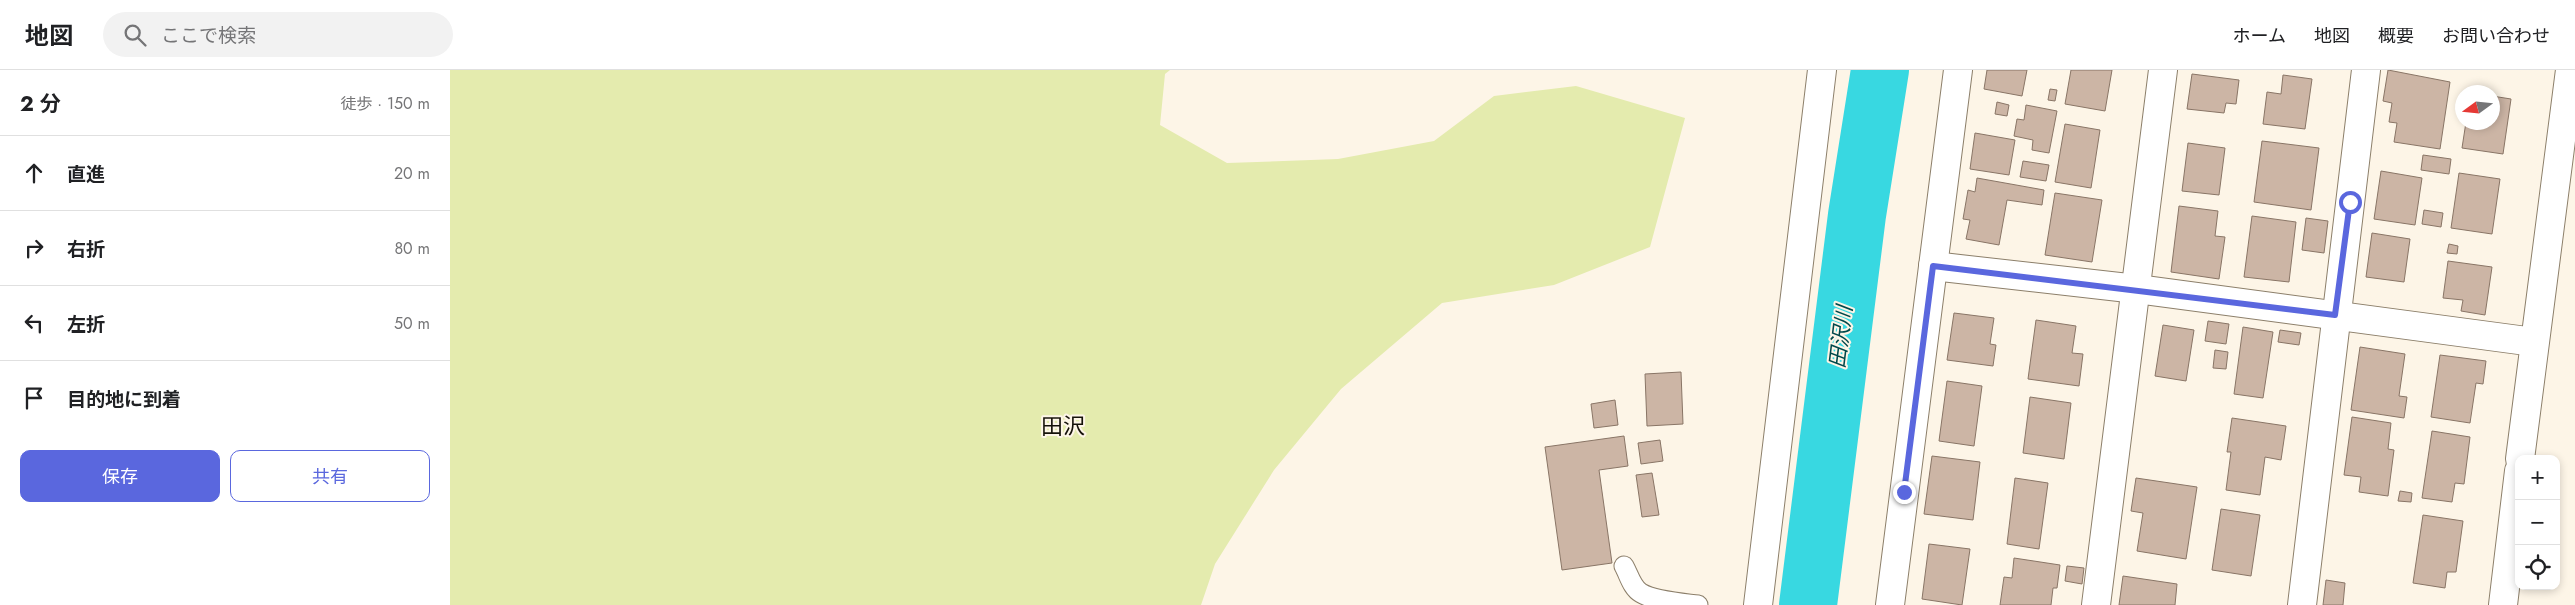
<!DOCTYPE html>
<html lang="ja">
<meta charset="utf-8">
<style>
:root{--surface:#fff;--page:#f2f2f2;--text:#202124;--muted:#757577;--line:#e0e0e0;--accent:#5a67de}
body{margin:0;font-family:Jost,"Noto Sans JP",sans-serif;background:var(--page);color:var(--text)}
.controls{position:absolute;right:15px;bottom:15px;display:grid;overflow:hidden;border-radius:10px;box-shadow:0 2px 8px #0003}
.controls button{width:45px;height:45px;display:grid;place-items:center;padding:0;border:0;border-bottom:1px solid var(--line);background:var(--surface);color:var(--text);font:25px sans-serif}
.compass{position:absolute;left:2005px;top:15px;width:45px;height:45px;border-radius:50%;background:var(--surface);box-shadow:0 2px 8px #0003;rotate:255deg}
.stop{position:absolute;width:15px;height:15px;margin:-11px;border:4px solid #5a67de;border-radius:50%;background:#fff}
.stop.end{background:#5a67de;border-color:#fff;box-shadow:0 1px 5px #0008}
.list{margin:0;padding:0;list-style:none}
h2{display:flex;justify-content:space-between;align-items:center;height:65px;margin:0;padding:0 20px;font-size:21px}
h2 small{font-size:16px;font-weight:400;color:var(--muted)}
.list li{display:grid;grid-template-columns:32px 1fr auto;gap:15px;align-items:center;box-sizing:border-box;height:75px;padding:0 20px;border-top:1px solid var(--line)}
.list b{display:block;font-size:19px;white-space:nowrap}
.list em{font-size:16px;font-style:normal;color:var(--muted)}
.actions{display:flex;gap:10px;padding:15px 20px}
.actions a{flex:1;padding:11px 0;border:1px solid var(--accent);border-radius:10px;text-align:center;font-size:18px;color:var(--accent)}
.actions .main{background:var(--accent);color:#fff}
.icon{flex:none;width:28px;height:28px;fill:none;stroke:currentColor;stroke-width:2;stroke-linecap:round;stroke-linejoin:round}
.map{position:relative;flex:none;width:2125px;height:535px;overflow:hidden}
header{display:flex;align-items:center;gap:30px;box-sizing:border-box;height:70px;padding:0 25px;background:var(--surface);border-bottom:1px solid var(--line)}
header strong{font-size:24px}
nav{display:flex;gap:28px;margin-inline-start:auto;font-size:18px}
.search{width:350px;height:45px;background:var(--page);display:flex;align-items:center;gap:12px;box-sizing:border-box;padding:0 18px;border-radius:28px;color:var(--muted);font-size:19px}
main{display:flex}
aside{flex:1;background:var(--surface)}
.map>svg:first-child{display:block}
.green{fill:#e4ebae}
.lines{fill:none;stroke-linecap:round;stroke-linejoin:round}
.river{stroke:#38d8e1;stroke-width:58}
.building{fill:#ccb5a5;stroke:#897566}
.service-casing{stroke:#8c7f6a;stroke-width:21}
.minor-casing{stroke:#8c7f6a;stroke-width:30}
.tertiary-casing{stroke:#8c7f6a;stroke-width:30}
.service{stroke:#fff;stroke-width:19}
.minor{stroke:#fff;stroke-width:28}
.tertiary{stroke:#fff;stroke-width:28}
.route{stroke:#5a67de;stroke-width:6}
.labels{text-anchor:middle;dominant-baseline:central;stroke-width:4;stroke-linejoin:round;paint-order:stroke}
.water-label{font-size:21px;font-style:italic;fill:#00484b;stroke:#fdf5e7}
.quarter-label{font-size:22px;fill:#151109;stroke:#fdf5e7}
</style>
<header>
<strong>地図</strong>
<div class="search"><svg class="icon" aria-label="search" viewBox="0 0 24 24"><circle cx="10" cy="10" r="6"/><path d="M15 15l6 6"/></svg>ここで検索</div>
<nav><a>ホーム</a><a>地図</a><a>概要</a><a>お問い合わせ</a></nav>
</header>
<main>
<aside>
<h2>2 分<small>徒歩 · 150 m</small></h2>
<ul class="list">
<li><svg class="icon" aria-label="ahead" viewBox="0 0 24 24"><path d="M12 20V5M6 11l6-6 6 6"/></svg><div><b>直進</b></div><em>20 m</em></li>
<li><svg class="icon" aria-label="right" viewBox="0 0 24 24"><path d="M7 20v-9h11M14 6l5 5-5 5"/></svg><div><b>右折</b></div><em>80 m</em></li>
<li><svg class="icon" aria-label="left" viewBox="0 0 24 24"><path d="M17 20v-9H6M10 6l-5 5 5 5"/></svg><div><b>左折</b></div><em>50 m</em></li>
<li><svg class="icon" aria-label="arrive" viewBox="0 0 24 24"><path d="M6 21V4h12l-3 4 3 4H6"/></svg><div><b>目的地に到着</b></div></li>
</ul>
<div class="actions"><a class="main">保存</a><a>共有</a></div>
</aside>
<div class="map">
<svg width="2125" height="535" viewBox="0 0 2125 535">
<rect width="100%" height="100%" fill="#fdf5e7"/>
<polygon class="green" points="0,0 720,0 715,4 710,55 777,93 888,89 984,71 1044,26 1126,16 1235,48 1200,177 1104,215 992,233 891,319 824,400 765,494 751,535 0,535"/>
<g class="lines">
<polyline class="river" points="1358,535 1407,145 1430,0"/>
</g>
<g class="building">
<polygon points="1537,0 1577,0 1572,26 1534,19"/>
<polygon points="1621,0 1662,0 1655,41 1615,34"/>
<polygon points="1938,0 2000,12 1990,79 1944,72 1947,53 1939,52 1942,33 1933,31"/>
<polygon points="1742,4 1789,10 1786,34 1776,33 1774,43 1737,39"/>
<polygon points="1833,5 1862,9 1855,59 1813,54 1817,22 1831,24"/>
<polygon points="1600,19 1607,20 1605,31 1598,30"/>
<polygon points="2042,26 2061,29 2053,84 2012,78 2016,52 2042,52"/>
<polygon points="1547,32 1559,35 1557,46 1545,44"/>
<polygon points="1576,35 1607,41 1599,83 1582,80 1583,70 1564,66 1567,49 1574,50"/>
<polygon points="1615,54 1650,60 1641,118 1605,112"/>
<polygon points="1525,63 1565,70 1559,105 1520,99"/>
<polygon points="1812,71 1869,78 1861,140 1804,132"/>
<polygon points="1738,73 1775,78 1769,125 1732,121"/>
<polygon points="1973,85 2001,89 1999,104 1971,100"/>
<polygon points="1573,91 1599,95 1596,111 1570,107"/>
<polygon points="1931,101 1972,108 1965,155 1924,149"/>
<polygon points="2009,103 2050,109 2042,164 2001,158"/>
<polygon points="1527,108 1594,120 1592,135 1557,130 1549,175 1516,169 1520,150 1513,149 1518,120 1525,122"/>
<polygon points="1605,123 1652,130 1642,192 1595,185"/>
<polygon points="1729,136 1768,141 1765,166 1775,167 1769,209 1721,202"/>
<polygon points="1974,140 1993,143 1991,157 1972,154"/>
<polygon points="1802,146 1846,152 1839,212 1794,207"/>
<polygon points="1856,148 1878,151 1874,183 1852,180"/>
<polygon points="1922,163 1960,169 1954,212 1916,207"/>
<polygon points="1999,174 2008,176 2007,184 1997,183"/>
<polygon points="1998,191 2042,197 2035,245 2011,241 2013,230 1993,228"/>
<polygon points="1504,243 1544,248 1540,274 1546,275 1543,296 1497,290"/>
<polygon points="1586,250 1626,256 1622,283 1633,284 1629,316 1578,309"/>
<polygon points="1758,251 1779,254 1776,274 1755,271"/>
<polygon points="1713,255 1744,260 1736,311 1705,306"/>
<polygon points="1793,257 1823,262 1813,328 1784,324"/>
<polygon points="1830,260 1851,263 1849,275 1828,272"/>
<polygon points="1910,277 1955,284 1949,326 1957,327 1954,348 1901,340"/>
<polygon points="1765,280 1778,282 1776,299 1763,298"/>
<polygon points="1990,285 2036,291 2033,314 2026,313 2020,353 1981,347"/>
<polygon points="1231,302 1233,354 1197,356 1195,304"/>
<polygon points="1497,311 1532,316 1524,376 1489,371"/>
<polygon points="1580,327 1621,333 1614,389 1573,383"/>
<polygon points="1165,330 1168,355 1144,358 1141,334"/>
<polygon points="1902,347 1941,353 1938,379 1944,380 1938,426 1909,422 1911,407 1894,405"/>
<polygon points="1782,348 1836,356 1831,390 1815,387 1810,425 1776,420 1781,382 1777,382"/>
<polygon points="1982,361 2020,367 2014,414 2005,413 2002,432 1972,428"/>
<polygon points="1174,366 1178,396 1149,400 1162,493 1112,500 1095,377"/>
<polygon points="1210,370 1213,391 1191,394 1188,373"/>
<polygon points="1482,386 1530,392 1523,450 1474,444"/>
<polygon points="1202,403 1209,445 1192,447 1186,405"/>
<polygon points="1565,408 1598,413 1589,479 1557,474"/>
<polygon points="1686,408 1747,417 1736,489 1687,481 1693,443 1681,441"/>
<polygon points="1950,421 1962,423 1961,432 1948,431"/>
<polygon points="1771,439 1810,445 1801,506 1762,500"/>
<polygon points="1973,445 2013,451 2006,502 1997,502 1995,518 1963,513"/>
<polygon points="1479,474 1520,479 1512,535 1472,529"/>
<polygon points="1564,488 1610,495 1607,518 1603,518 1601,535 1550,535 1554,507 1562,508"/>
<polygon points="1617,496 1634,498 1632,514 1615,511"/>
<polygon points="1673,506 1727,514 1725,535 1669,535"/>
<polygon points="1876,510 1895,513 1893,535 1873,535"/>
</g>
<g class="lines">
<g class="service-casing">
<path id="service" d="M 1174,496 C 1179,505 1182,518 1191,523 C 1204,531 1232,533 1248,535"/>
</g>
<g class="minor-casing">
<g id="minor">
<polyline points="1483,196 1687,219 2084,272"/>
<polyline points="2070,389 2120,0"/>
<polyline points="1440,535 1508,0"/>
<polyline points="1646,535 1713,0"/>
<polyline points="1852,535 1916,0"/>
<polyline points="2053,535 2069,401"/>
</g>
</g>
<g class="tertiary-casing">
<polyline id="tertiary" points="1308,535 1372,0"/>
</g>
<use href="#service" class="service"/>
<use href="#minor" class="minor"/>
<use href="#tertiary" class="tertiary"/>
</g>
<g class="lines">
<polyline class="route" points="1454,422 1483,196 1885,245 1900,132"/>
</g>
<g class="labels">
<g class="water-label">
<text transform="translate(1391 267) rotate(-83)">田沢川</text>
</g>
<g class="quarter-label">
<text x="613" y="356">田沢</text>
</g>
</g>
</svg>
<div class="controls">
<button>+</button>
<button>−</button>
<button><svg class="icon" aria-label="locate" viewBox="0 0 24 24"><circle cx="12" cy="12" r="6"/><path d="M12 2v4M12 18v4M2 12h4M18 12h4"/></svg></button>
</div>
<svg class="compass" viewBox="-18 -18 36 36"><path d="M0-13l5 13h-10z" fill="#e53935"/><path d="M0 13l5-13h-10z" fill="#757577"/></svg>
<div class="stop" style="left:1900px;top:132px"></div>
<div class="stop end" style="left:1454px;top:422px"></div>
</div>
</main>
